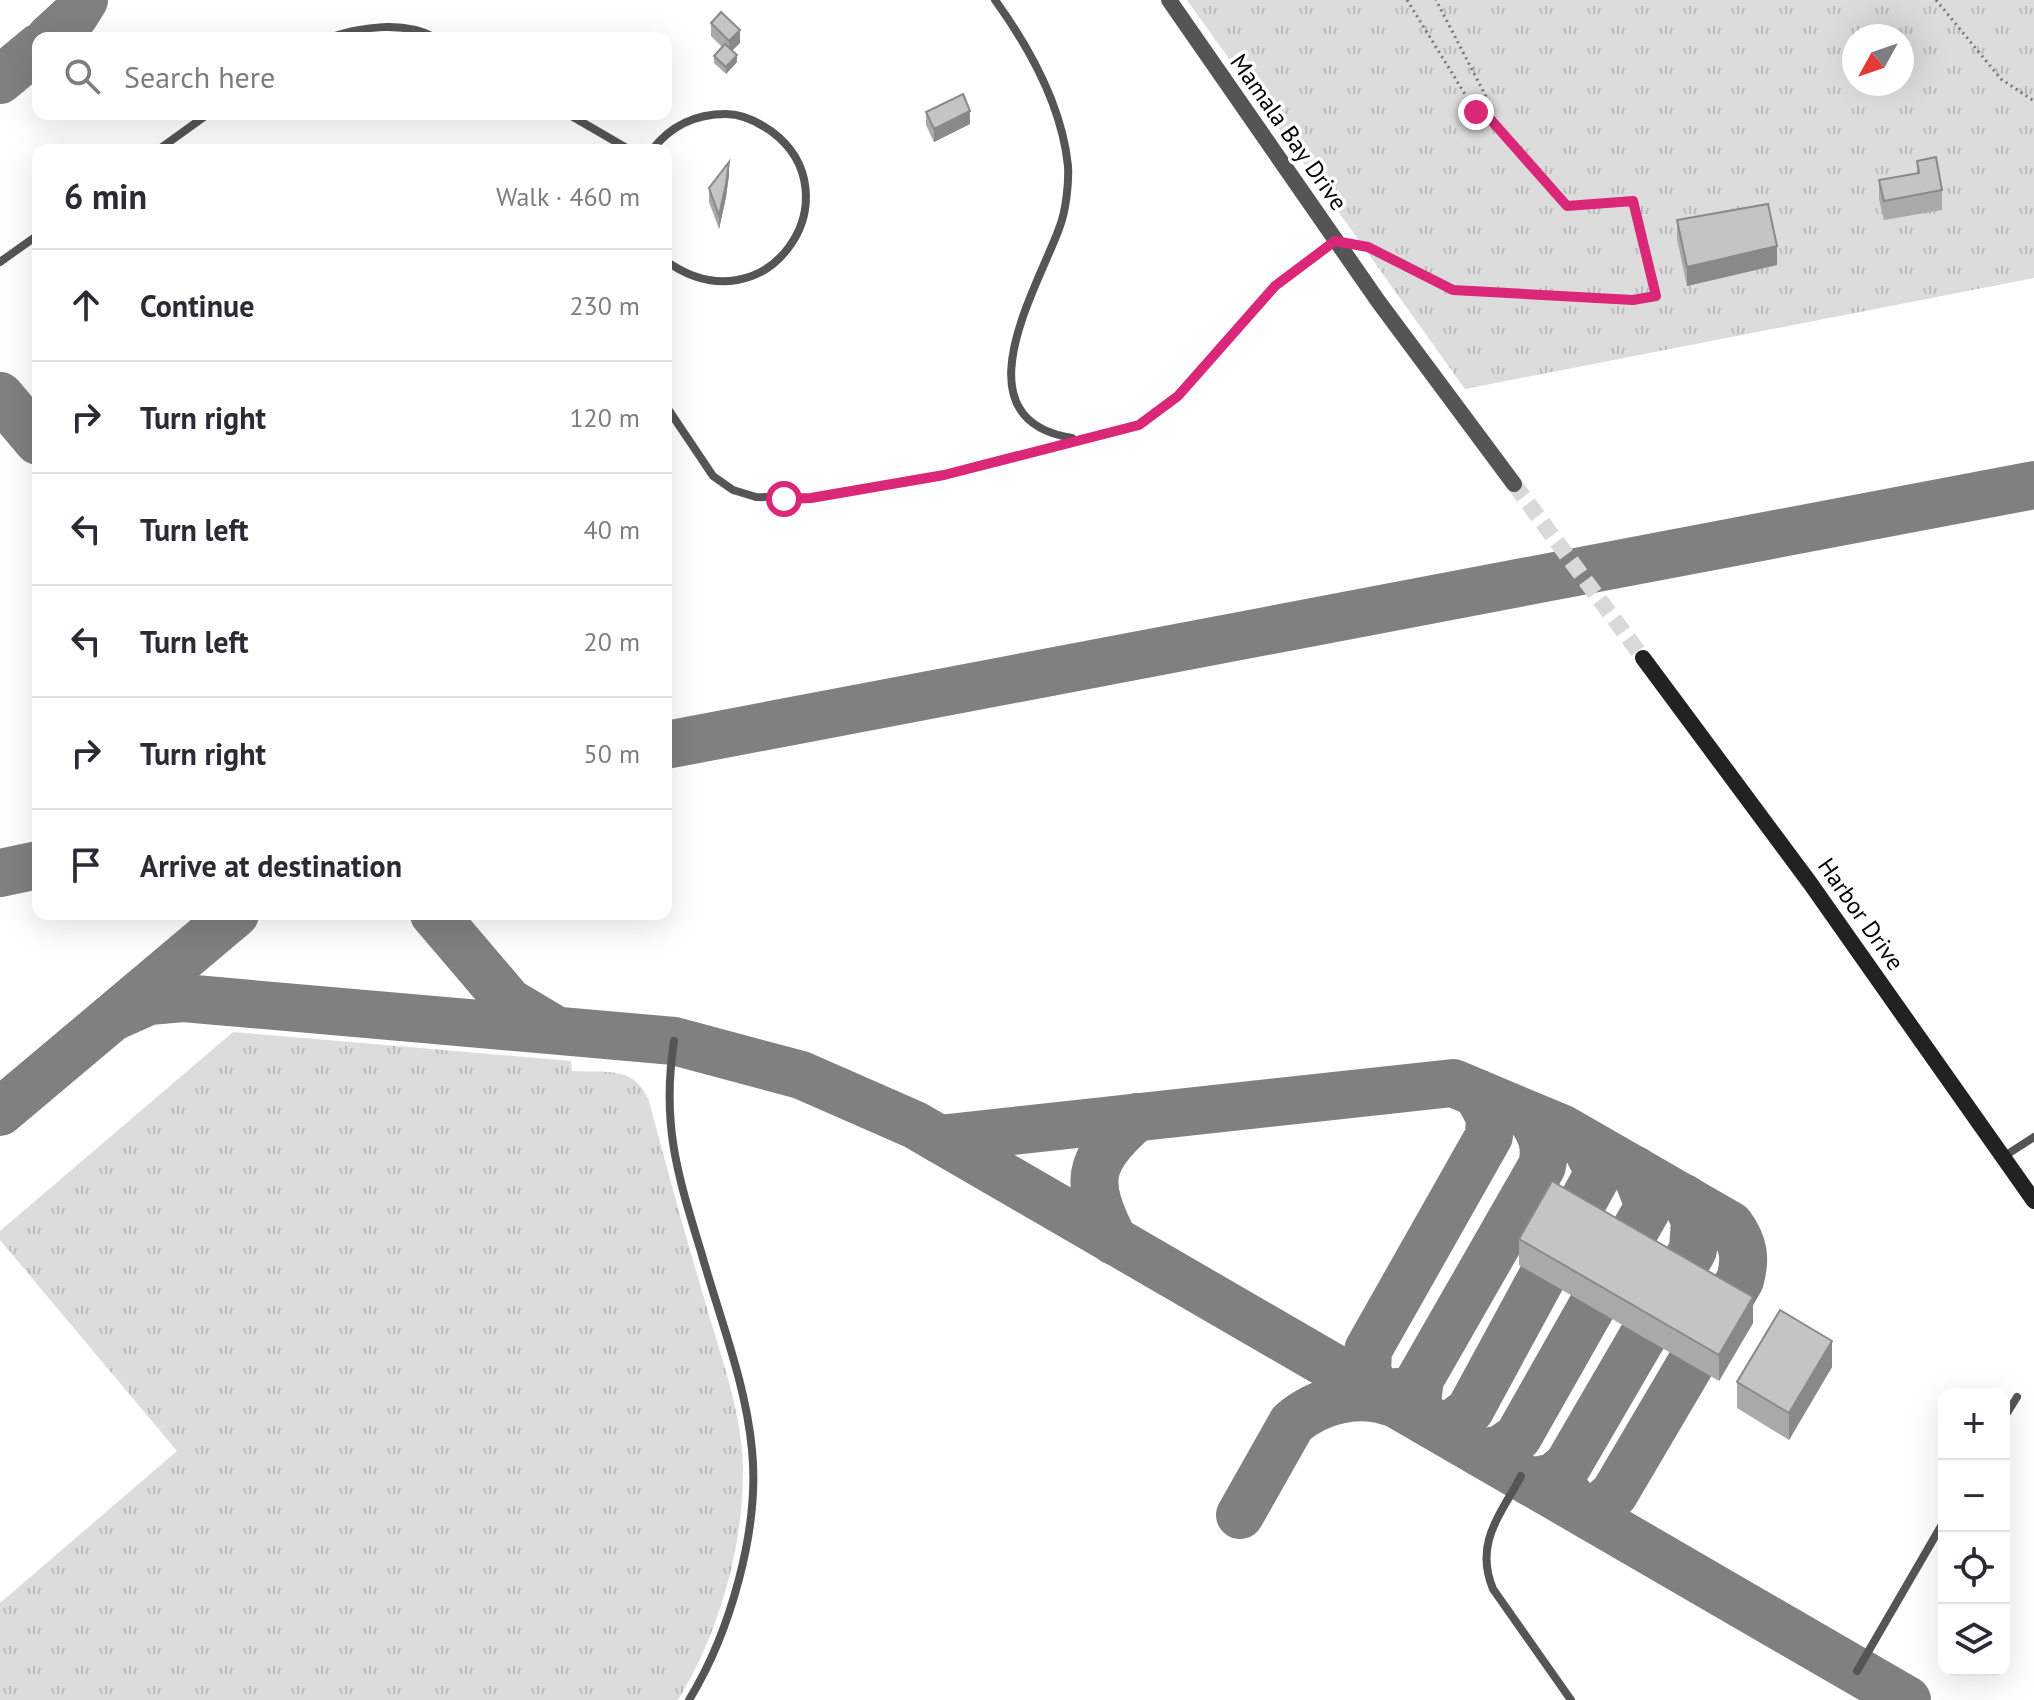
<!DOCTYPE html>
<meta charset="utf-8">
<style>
:root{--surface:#fff;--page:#f2f2f3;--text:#2b2b33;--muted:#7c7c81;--line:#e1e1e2}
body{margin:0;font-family:"PT Sans",sans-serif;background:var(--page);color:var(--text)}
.controls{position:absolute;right:24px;bottom:24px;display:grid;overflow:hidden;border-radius:16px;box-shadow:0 8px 32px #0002}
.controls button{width:72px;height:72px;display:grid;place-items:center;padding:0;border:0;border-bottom:2px solid var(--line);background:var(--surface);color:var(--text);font:40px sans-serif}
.compass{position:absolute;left:1842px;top:24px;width:72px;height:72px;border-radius:50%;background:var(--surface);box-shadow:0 8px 32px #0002;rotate:230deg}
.stop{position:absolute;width:24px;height:24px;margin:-18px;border:6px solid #db2777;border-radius:50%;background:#fff}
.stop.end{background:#db2777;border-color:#fff;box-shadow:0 2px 8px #0008}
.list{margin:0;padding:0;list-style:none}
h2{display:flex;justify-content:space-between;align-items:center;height:104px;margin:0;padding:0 32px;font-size:34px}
h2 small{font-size:26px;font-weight:400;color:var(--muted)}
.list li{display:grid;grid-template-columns:52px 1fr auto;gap:24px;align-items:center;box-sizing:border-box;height:112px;padding:0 32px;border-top:2px solid var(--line)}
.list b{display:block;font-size:30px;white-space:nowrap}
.list em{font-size:26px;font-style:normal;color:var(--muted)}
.icon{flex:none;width:44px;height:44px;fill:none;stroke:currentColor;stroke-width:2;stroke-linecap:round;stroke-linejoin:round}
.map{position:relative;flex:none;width:2034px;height:1700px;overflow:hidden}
.search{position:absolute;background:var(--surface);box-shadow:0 8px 32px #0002;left:32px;top:32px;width:640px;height:88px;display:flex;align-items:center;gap:20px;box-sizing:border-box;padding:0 28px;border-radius:16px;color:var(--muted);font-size:30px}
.panel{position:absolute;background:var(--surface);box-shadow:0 8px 32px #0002;left:32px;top:144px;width:640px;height:776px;border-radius:16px}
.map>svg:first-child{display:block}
.grass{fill:url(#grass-tufts);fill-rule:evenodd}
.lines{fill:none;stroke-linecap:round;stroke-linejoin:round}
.taxiway{stroke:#808080;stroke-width:48}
.secondary-tunnel{stroke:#d9d9d9;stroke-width:16;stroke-dasharray:16 8;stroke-linecap:butt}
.path{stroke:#777;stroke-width:3;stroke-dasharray:2 4;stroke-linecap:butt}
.lane{stroke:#555;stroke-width:8}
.street{stroke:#555;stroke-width:16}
.secondary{stroke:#222;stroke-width:16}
.wall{fill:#a9a9a9}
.shaded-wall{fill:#898989}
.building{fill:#c4c4c4;stroke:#898989;stroke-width:2}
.route{stroke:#db2777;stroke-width:10}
.labels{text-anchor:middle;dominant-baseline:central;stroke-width:7;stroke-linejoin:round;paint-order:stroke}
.street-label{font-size:24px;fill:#000;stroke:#fff}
</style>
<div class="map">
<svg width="2034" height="1700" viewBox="0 0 2034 1700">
<defs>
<pattern id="grass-tufts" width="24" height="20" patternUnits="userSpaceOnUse" patternTransform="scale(2)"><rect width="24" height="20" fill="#dcdcdc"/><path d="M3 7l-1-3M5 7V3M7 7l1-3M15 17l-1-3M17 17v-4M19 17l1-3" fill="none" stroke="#bbb"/></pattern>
</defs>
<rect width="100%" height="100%" fill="#fff"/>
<g class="grass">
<path d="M 1187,0 L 2034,0 L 2034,278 L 1465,389 ZM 1854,36 L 1902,36 L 1902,84 L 1854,84 Z"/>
<path d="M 233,1032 L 571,1061 L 572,1071 C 607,1073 634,1065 649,1101 C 667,1168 685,1235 705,1301 C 720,1355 742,1411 743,1467 C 744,1546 719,1633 678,1700 L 0,1700 L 0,1603 L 177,1451 L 0,1240 L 0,1231 Z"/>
</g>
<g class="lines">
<g class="taxiway">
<polyline points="50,38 74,16 84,0"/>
<polyline points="0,80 38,48"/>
<polyline points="0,396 38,441"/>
<polyline points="666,745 2034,485"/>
<polyline points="0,873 38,865"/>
<polyline points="434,914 509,1002 551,1027"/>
<polyline points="113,1017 149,1001 183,998 674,1041 801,1075 915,1125 1907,1700"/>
<polyline points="0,1112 235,914"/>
<path d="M 939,1139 L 1453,1083 L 1563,1129 L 1730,1225 C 1744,1244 1746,1258 1740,1280 L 1614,1494 L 1600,1506 L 1579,1509 L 1566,1491"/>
<path d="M 1114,1241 C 1084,1182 1086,1161 1137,1117"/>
<polyline points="1396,1392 1379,1394 1367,1372 1368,1350 1489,1136 1490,1117 1477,1093"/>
<path d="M 1426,1421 L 1417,1402 L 1420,1379 L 1542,1166 C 1547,1145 1541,1133 1530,1116"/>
<polyline points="1435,1426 1455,1422 1470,1410 1599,1172 1583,1141"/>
<polyline points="1481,1453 1501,1449 1518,1437 1646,1211 1647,1201 1635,1170"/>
<polyline points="1531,1482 1554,1477 1568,1465 1693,1250 1695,1220 1684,1198"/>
<path d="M 1240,1515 L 1292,1423 C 1319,1400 1357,1391 1390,1402"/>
</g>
<polyline class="secondary-tunnel" points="1514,484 1643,658"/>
<g class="path">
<polyline points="1407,0 1476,112 1491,120 1493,110 1436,0"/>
<polyline points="1936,0 2001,79 2034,101"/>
<polyline points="1491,120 1567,206 1620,202"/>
</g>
<g class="lane">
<path d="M 995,0 C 1029,47 1062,107 1068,166 C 1069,182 1066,210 1060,226 C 1039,286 955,419 1072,438"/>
<path d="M 328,38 C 361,27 404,20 436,38"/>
<polyline points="568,114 630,150"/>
<polyline points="158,150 208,114"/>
<path d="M 652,150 C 671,125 696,114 726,114 C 743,114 758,122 771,131 C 858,195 767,333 666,261"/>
<polyline points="0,262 38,235"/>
<polyline points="666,406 713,476 733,490 756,497 811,498 944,475 1139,425 1178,396 1275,286 1335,241 1368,247 1453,290 1633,300 1656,296 1633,201"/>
<path d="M 674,1041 C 661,1125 678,1176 702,1255 C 720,1319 746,1384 752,1450 C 760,1529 730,1633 689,1700"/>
<polyline points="2003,1157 2034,1137"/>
<polyline points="2004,1418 2017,1397"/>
<path d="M 1521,1476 C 1500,1516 1474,1543 1493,1589 L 1571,1700"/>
<polyline points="1857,1671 1944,1521"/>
</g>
<polyline class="street" points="1169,0 1378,301 1514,484"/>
<polyline class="secondary" points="1643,658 1810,883 2034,1201"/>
</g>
<g class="wall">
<polygon points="711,23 740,43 732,50 737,62 726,74 714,63 714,56 722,47 711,36"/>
<polygon points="926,112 970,124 934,142 926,125"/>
<polygon points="1917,161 1942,190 1942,210 1884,220 1879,199 1879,180 1917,173"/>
<polygon points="729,175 726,197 719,229 709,202 709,188"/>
<polygon points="1677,220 1777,265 1687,286 1677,239"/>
<polygon points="1519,1239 1753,1323 1719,1381 1519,1265"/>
<polygon points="1832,1367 1789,1440 1737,1408 1737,1382"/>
</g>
<g class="shaded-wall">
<polygon points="740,30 740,43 729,54 729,41"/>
<polygon points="737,55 737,62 726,74 726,67"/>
<polygon points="970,111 970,124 934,142 934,129"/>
<polygon points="729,162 729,175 726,197 719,229 719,216"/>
<polygon points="1777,246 1777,265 1687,286 1687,267"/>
<polygon points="1753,1297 1753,1323 1719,1381 1719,1355"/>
<polygon points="1832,1341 1832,1367 1789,1440 1789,1413"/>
</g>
<g class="building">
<polygon points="721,12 740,30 729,41 711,23"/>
<polygon points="725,44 737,55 726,67 714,56"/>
<polygon points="963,94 970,111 934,129 926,112"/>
<polygon points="1936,157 1942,190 1884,201 1879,180 1919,173 1917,161"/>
<polygon points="729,162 726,184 719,216 709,188"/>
<polygon points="1768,204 1777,246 1687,267 1677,220"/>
<polygon points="1552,1181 1753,1297 1719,1355 1519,1239"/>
<polygon points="1780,1310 1832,1341 1789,1413 1737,1382"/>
</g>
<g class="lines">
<polyline class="route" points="784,499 811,498 944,475 1139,425 1178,396 1275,286 1335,241 1368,247 1453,290 1633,300 1656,296 1633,201 1567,206 1491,120 1476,112"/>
</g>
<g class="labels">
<g class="street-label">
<text transform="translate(1289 132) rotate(55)">Mamala Bay Drive</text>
<text transform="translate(1861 914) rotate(55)">Harbor Drive</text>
</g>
</g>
</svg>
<div class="controls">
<button>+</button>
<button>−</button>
<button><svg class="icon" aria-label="locate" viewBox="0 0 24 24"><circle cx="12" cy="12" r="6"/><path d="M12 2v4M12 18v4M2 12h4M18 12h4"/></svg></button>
<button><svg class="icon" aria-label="layers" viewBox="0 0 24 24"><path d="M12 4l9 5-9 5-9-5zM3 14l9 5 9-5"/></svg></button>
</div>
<svg class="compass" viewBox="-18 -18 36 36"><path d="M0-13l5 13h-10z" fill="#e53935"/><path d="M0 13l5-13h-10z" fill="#7c7c81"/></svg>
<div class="stop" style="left:784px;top:499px"></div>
<div class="stop end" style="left:1476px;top:112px"></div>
<div class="search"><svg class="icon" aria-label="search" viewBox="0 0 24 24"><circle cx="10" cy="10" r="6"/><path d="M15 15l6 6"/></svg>Search here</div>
<section class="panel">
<h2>6 min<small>Walk · 460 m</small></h2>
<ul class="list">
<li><svg class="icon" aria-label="ahead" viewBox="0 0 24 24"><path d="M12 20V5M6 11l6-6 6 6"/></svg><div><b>Continue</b></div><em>230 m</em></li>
<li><svg class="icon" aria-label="right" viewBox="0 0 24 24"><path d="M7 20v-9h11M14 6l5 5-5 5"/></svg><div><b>Turn right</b></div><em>120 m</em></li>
<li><svg class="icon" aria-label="left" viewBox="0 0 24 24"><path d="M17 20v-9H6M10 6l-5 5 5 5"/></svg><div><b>Turn left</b></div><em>40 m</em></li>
<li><svg class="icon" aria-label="left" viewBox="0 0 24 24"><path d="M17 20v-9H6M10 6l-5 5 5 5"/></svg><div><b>Turn left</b></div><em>20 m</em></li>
<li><svg class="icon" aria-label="right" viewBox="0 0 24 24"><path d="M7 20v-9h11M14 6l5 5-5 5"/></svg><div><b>Turn right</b></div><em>50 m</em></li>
<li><svg class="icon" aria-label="arrive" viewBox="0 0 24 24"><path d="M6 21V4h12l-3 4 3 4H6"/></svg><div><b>Arrive at destination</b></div></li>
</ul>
</section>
</div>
